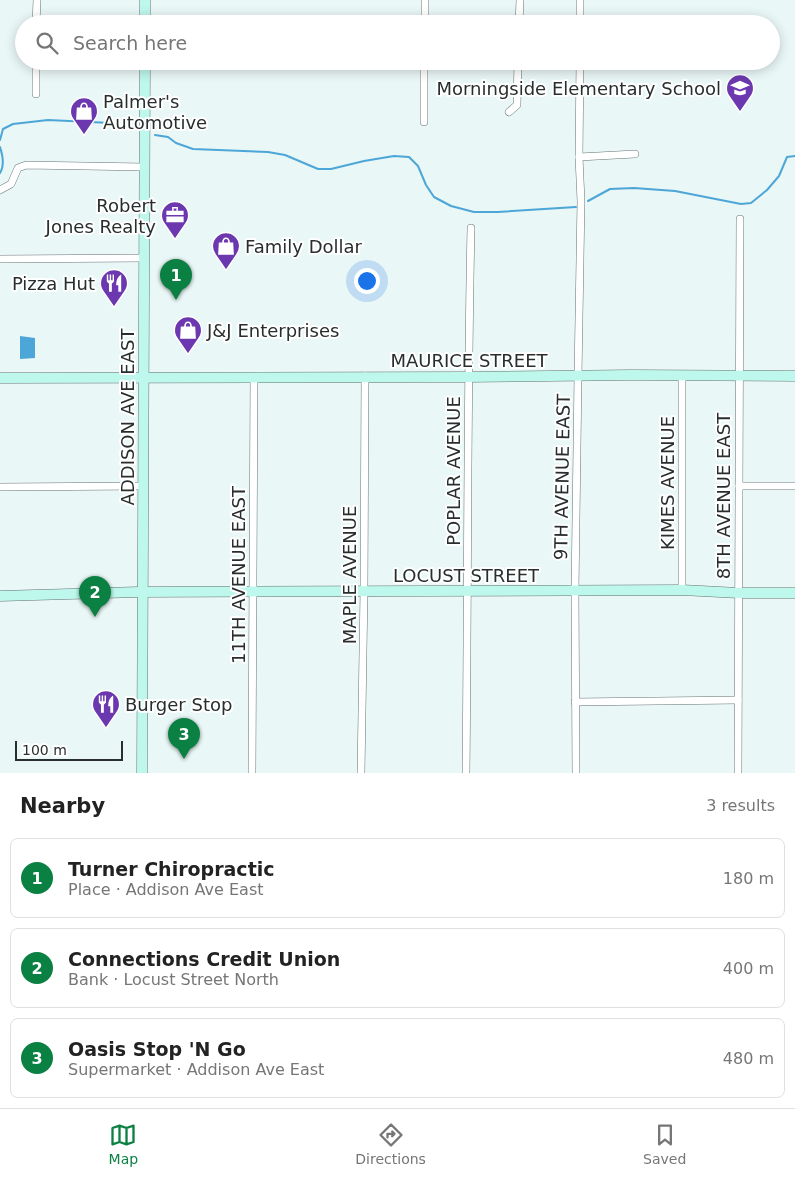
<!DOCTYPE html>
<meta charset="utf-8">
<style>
:root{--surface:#fff;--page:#f6f6f6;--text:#222;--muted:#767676;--line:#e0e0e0;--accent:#0b8043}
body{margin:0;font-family:"DejaVu Sans",sans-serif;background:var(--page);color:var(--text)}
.scale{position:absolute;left:15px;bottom:12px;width:108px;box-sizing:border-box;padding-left:5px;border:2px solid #282d2d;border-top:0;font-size:14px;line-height:18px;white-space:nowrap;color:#282d2d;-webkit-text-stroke:4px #fff;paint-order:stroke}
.you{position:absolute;left:366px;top:280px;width:18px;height:18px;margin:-12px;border:4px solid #fff;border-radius:50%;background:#1a73e8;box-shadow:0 0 0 8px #1a73e833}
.badge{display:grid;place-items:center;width:32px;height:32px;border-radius:50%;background:var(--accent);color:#fff;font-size:16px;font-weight:700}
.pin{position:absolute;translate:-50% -41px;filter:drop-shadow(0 1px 2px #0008)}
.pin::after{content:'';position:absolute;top:26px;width:18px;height:15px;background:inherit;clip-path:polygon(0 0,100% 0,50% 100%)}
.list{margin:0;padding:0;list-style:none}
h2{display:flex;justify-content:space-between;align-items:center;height:65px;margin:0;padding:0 20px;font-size:21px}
h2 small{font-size:16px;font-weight:400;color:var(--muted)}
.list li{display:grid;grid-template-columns:32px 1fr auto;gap:15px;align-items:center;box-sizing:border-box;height:80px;margin:0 10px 10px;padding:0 10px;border:1px solid var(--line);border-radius:8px}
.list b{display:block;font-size:19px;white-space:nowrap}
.list p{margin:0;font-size:16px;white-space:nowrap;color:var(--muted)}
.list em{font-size:16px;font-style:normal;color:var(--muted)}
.icon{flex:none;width:28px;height:28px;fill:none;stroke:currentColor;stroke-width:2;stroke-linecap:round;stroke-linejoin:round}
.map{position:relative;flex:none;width:795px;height:773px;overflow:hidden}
.search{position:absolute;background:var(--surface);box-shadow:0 2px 12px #0003;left:15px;right:15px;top:15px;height:55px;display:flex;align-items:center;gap:12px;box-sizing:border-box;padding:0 18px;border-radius:28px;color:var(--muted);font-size:19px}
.sheet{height:335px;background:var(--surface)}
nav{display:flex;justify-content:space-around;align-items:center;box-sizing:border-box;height:70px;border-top:1px solid var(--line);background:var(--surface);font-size:14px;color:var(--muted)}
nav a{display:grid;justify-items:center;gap:2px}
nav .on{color:var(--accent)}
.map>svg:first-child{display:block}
.water{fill:#4da6d8}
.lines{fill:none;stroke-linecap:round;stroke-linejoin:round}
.stream{stroke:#4da6d8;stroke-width:2}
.street-casing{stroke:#677373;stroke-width:8}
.secondary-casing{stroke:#677373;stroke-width:11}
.street{stroke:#fff;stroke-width:7}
.secondary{stroke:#bef7ec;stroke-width:10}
.labels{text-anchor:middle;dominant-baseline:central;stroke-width:4;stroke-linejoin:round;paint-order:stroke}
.poi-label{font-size:18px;fill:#282d2d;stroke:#fff;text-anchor:start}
.street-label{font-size:18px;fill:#282d2d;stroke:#fff}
</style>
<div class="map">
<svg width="795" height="773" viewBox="0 0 795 773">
<rect width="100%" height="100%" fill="#e9f7f6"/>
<polygon class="water" points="20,336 35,338 35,358 20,359"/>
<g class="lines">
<g class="stream">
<polyline points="155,135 168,137 176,143 193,149 268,152 285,155 318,169 331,169 364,161 394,156 409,157 418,166 426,185 434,197 451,206 474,212 498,212 576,207"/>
<polyline points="0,140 3,129 13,124 48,120 111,123"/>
<path d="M 0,147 C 3,156 5,165 0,173"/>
<polyline points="588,201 610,189 634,188 675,191 741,204 751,203 767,190 779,176 787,157 795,156"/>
</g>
<g class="street-casing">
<g id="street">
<polyline points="36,24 37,0"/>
<polyline points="425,24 425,0"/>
<polyline points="519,24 520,0"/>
<polyline points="580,24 580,0"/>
<polyline points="36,94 36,61"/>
<polyline points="509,112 517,105 518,61"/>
<polyline points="424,122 424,61"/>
<polyline points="579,157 635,154"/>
<polyline points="0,190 11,184 18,168 26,165 144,167"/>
<polyline points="0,259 144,258"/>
<polyline points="682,376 682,590"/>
<polyline points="739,486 795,486"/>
<polyline points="0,487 143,486"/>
<polyline points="575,702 738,700"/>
<polyline points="252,773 254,377"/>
<polyline points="361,773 364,591 365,376"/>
<path d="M 466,773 C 468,591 467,410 471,228"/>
<polyline points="576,773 575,591 578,376 581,201 579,157 580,61"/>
<path d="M 738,773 C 738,588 738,403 740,219"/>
</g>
</g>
<g class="secondary-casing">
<g id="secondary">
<polyline points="145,24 145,0"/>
<polyline points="0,378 468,377 631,375 795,376"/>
<polyline points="0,596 138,592 682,590 739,593 795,593"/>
<polyline points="142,773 145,61"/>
</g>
</g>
<use href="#street" class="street"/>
<use href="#secondary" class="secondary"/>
</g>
<defs>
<g id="school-pin" transform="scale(1.4375)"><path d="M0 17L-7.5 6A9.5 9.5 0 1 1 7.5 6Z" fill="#6c38af" stroke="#fff"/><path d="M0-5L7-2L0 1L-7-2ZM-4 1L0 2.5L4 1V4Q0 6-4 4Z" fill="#fff"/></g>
<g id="shop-pin" transform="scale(1.4375)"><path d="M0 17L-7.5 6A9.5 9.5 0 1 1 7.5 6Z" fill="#6c38af" stroke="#fff"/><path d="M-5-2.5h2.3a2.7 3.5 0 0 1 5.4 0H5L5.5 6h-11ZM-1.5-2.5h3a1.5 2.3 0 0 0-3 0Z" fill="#fff"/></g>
<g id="office-pin" transform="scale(1.4375)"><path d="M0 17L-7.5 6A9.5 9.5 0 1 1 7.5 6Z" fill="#6c38af" stroke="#fff"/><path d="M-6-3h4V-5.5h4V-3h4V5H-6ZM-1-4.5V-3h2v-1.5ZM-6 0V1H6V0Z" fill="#fff"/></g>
<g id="restaurant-pin" transform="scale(1.4375)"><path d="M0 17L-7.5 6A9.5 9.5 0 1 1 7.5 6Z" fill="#6c38af" stroke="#fff"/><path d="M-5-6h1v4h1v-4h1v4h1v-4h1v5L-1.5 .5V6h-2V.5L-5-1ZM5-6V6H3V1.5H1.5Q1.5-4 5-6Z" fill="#fff"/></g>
</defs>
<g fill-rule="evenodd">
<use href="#school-pin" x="740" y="88"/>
<use href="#shop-pin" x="84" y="111"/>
<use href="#office-pin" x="175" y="215"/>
<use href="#shop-pin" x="226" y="246"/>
<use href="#restaurant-pin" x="114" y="283"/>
<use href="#shop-pin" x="188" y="330"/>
<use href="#restaurant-pin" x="106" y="704"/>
</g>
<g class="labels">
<g class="poi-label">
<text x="721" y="88" text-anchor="end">Morningside Elementary School</text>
<text x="103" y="101">Palmer's<tspan x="103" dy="21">Automotive</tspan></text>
<text x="156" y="205" text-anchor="end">Robert<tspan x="156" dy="21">Jones Realty</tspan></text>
<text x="245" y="246">Family Dollar</text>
<text x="95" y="283" text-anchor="end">Pizza Hut</text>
<text x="207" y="330">J&amp;J Enterprises</text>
<text x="125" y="704">Burger Stop</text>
</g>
<g class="street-label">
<text x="469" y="360">MAURICE STREET</text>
<text transform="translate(127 417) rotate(-90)">ADDISON AVE EAST</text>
<text transform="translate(453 471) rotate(-90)">POPLAR AVENUE</text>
<text transform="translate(562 477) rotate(-89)">9TH AVENUE EAST</text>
<text transform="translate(667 483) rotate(-90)">KIMES AVENUE</text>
<text transform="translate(723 496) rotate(-90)">8TH AVENUE EAST</text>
<text transform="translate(238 575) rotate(-90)">11TH AVENUE EAST</text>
<text transform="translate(349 575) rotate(-90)">MAPLE AVENUE</text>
<text x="466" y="575">LOCUST STREET</text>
</g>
</g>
</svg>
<div class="scale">100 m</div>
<div class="you"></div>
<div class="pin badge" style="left:176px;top:300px">1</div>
<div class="pin badge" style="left:95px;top:617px">2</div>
<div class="pin badge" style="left:184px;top:759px">3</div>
<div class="search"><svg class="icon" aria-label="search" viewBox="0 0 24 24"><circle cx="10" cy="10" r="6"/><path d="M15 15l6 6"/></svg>Search here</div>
</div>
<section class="sheet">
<h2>Nearby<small>3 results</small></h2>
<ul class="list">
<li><span class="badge">1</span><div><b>Turner Chiropractic</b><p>Place · Addison Ave East</p></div><em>180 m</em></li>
<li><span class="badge">2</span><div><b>Connections Credit Union</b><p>Bank · Locust Street North</p></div><em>400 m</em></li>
<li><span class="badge">3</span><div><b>Oasis Stop 'N Go</b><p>Supermarket · Addison Ave East</p></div><em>480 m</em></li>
</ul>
</section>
<nav>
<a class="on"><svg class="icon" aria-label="map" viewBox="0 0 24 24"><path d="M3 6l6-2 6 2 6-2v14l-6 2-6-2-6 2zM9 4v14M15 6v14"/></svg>Map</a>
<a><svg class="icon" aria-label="directions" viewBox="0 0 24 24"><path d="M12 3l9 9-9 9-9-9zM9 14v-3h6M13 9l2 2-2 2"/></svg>Directions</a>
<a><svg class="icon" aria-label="saved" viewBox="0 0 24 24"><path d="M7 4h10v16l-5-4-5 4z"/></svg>Saved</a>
</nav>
